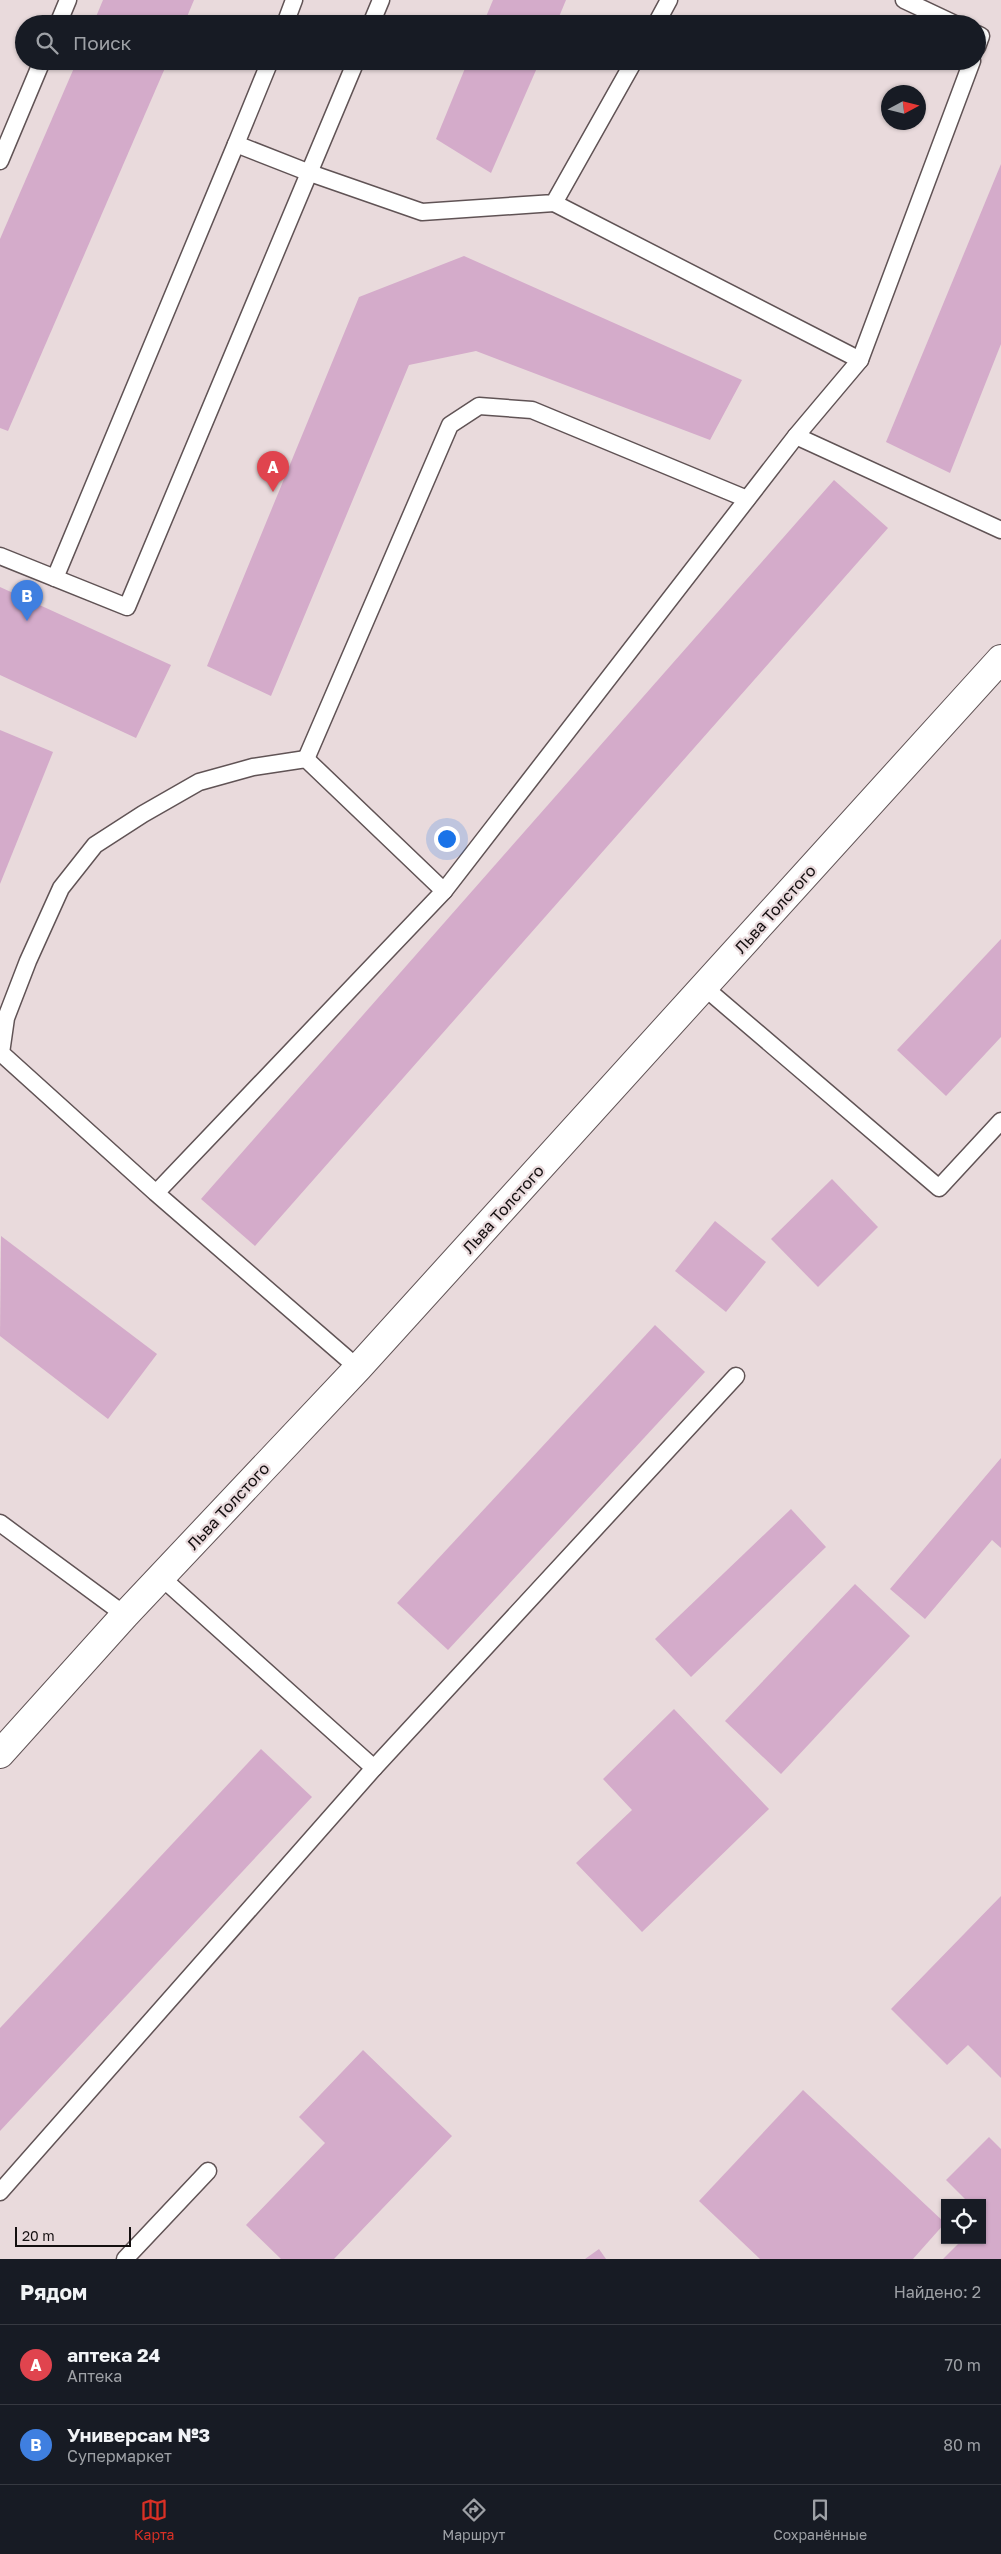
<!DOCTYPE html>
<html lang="ru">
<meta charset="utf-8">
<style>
:root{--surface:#171b24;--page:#20242c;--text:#f1f3f6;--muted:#9ea1a6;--line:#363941;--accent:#d93025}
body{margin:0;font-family:"Golos Text",sans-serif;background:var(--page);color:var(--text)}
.controls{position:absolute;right:15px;bottom:15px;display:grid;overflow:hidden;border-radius:0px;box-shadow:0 1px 4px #0004}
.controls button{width:45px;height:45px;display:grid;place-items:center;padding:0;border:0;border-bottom:1px solid var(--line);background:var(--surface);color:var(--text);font:25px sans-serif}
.compass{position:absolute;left:881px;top:85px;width:45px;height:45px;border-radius:50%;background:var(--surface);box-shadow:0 1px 4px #0004;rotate:83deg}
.scale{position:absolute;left:15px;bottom:12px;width:116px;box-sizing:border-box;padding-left:5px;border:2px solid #140f10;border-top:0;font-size:14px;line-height:18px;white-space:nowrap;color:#140f10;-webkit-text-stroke:4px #e9dadc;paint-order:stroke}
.you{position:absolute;left:446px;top:838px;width:18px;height:18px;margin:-12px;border:4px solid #fff;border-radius:50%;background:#1a73e8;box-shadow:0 0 0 8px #1a73e833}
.badge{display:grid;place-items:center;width:32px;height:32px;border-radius:50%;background:var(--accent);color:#fff;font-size:16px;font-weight:700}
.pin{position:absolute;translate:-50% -41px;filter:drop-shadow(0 1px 2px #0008)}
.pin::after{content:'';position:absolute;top:26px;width:18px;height:15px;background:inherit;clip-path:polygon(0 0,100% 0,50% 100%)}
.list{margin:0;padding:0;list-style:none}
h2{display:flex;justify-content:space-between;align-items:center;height:65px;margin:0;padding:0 20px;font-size:21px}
h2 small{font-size:16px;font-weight:400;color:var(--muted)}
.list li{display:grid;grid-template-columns:32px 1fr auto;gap:15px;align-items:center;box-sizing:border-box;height:80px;padding:0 20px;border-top:1px solid var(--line)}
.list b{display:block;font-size:19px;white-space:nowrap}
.list p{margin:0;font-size:16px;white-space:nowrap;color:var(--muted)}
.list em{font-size:16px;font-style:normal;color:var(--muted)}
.icon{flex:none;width:28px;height:28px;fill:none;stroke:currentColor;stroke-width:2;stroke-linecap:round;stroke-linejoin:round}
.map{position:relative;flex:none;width:1001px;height:2259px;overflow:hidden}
.search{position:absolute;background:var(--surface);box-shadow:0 1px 4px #0004;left:15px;right:15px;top:15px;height:55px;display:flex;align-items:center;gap:12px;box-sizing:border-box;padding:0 18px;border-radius:28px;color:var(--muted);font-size:19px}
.sheet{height:225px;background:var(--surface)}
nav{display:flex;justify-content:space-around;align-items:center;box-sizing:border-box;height:70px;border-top:1px solid var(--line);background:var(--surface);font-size:14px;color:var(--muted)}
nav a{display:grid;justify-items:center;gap:2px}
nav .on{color:var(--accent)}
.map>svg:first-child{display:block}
.building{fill:#d4abca}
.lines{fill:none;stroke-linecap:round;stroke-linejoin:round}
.service-casing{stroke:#605355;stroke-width:19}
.tertiary-casing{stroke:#605355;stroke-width:30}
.service{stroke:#fff;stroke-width:16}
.tertiary{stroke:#fff;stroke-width:28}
.labels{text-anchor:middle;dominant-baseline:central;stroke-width:4.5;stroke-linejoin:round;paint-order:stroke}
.street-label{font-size:16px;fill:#140f10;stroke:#e9dadc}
</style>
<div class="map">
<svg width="1001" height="2259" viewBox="0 0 1001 2259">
<rect width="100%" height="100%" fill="#e9dadc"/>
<g class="building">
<polygon points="103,0 194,0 184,24 93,24"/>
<polygon points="493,0 566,0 556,24 483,24"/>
<polygon points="77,61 168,61 8,431 0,428 0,239"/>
<polygon points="468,61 540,61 491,173 436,139"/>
<polygon points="1001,164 1001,344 950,473 886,442"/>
<polygon points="464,256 742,380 710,440 476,351 409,365 271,696 207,666 359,297"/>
<polygon points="834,480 888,528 255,1246 201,1199"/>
<polygon points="0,587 171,665 136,738 0,675"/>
<polygon points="0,730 53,752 0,884"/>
<polygon points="1001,939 1001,1037 946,1096 897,1050"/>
<polygon points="832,1179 878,1227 818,1287 771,1239"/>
<polygon points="715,1221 766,1262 726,1312 675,1271"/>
<polygon points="1,1236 157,1354 108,1419 0,1336"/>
<polygon points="655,1325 705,1372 448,1650 397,1603"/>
<polygon points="1001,1458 1001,1548 992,1540 925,1619 890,1589"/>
<polygon points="791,1509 826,1547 691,1677 655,1639"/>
<polygon points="855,1584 910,1636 781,1774 725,1721"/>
<polygon points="674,1709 769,1809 642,1932 576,1863 632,1810 603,1779"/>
<polygon points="261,1749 312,1797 0,2131 0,2028"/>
<polygon points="1001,1896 1001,2078 968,2045 947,2065 891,2009"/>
<polygon points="363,2050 452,2136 334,2259 281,2259 246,2225 325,2143 299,2117"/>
<polygon points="803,2090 945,2223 913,2259 760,2259 699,2201"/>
<polygon points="989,2137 1001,2149 1001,2259 943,2259 962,2240 982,2240 984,2217 982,2203 969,2203 946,2180"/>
<polygon points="599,2249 606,2259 585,2259"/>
</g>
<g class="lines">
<g class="service-casing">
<g id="service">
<polyline points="904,0 955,24"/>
<polyline points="58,24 68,0"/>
<polyline points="285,24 294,0"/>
<polyline points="371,24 381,0"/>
<polyline points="656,24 669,0"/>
<polyline points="977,34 981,36 977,47"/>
<polyline points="270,61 236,144 310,173 422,212 554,203 634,61"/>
<polyline points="972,61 860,360 796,436 1001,530"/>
<polyline points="0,161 42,61"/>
<polyline points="554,203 860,360"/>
<polyline points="0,556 127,607 356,61"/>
<polyline points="55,578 236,144"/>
<polyline points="306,759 450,425 479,406 532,410 747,499"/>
<polyline points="444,891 796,436"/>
<polyline points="704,987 939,1188 1001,1121"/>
<polyline points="156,1193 1,1053 6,1018 28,961 61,888 95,845 143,814 199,782 253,767 306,759 444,891 156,1193 358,1368"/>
<polyline points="0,1523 125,1615"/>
<polyline points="161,1577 374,1768 736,1376"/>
<polyline points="0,2192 374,1768"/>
<polyline points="125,2259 208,2171"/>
</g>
</g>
<g class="tertiary-casing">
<polyline id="tertiary" points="0,1754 125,1615 358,1368 1001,659"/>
</g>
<use href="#service" class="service"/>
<use href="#tertiary" class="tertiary"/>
</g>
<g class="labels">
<g class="street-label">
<text transform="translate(775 909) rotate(-48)">Льва Толстого</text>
<text transform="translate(503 1209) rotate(-48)">Льва Толстого</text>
<text transform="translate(228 1506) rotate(-47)">Льва Толстого</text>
</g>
</g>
</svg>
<div class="controls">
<button><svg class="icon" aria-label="locate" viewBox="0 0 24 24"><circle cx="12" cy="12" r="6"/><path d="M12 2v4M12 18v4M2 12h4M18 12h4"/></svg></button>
</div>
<svg class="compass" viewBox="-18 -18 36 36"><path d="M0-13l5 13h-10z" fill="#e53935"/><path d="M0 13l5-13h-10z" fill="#9ea1a6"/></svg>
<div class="scale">20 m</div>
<div class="you"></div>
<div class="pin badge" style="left:273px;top:492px;background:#e0444e">A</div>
<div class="pin badge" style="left:27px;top:621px;background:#3f7fe0">B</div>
<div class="search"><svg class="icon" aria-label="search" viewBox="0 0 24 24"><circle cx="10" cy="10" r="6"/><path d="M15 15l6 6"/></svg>Поиск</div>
</div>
<section class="sheet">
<h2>Рядом<small>Найдено: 2</small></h2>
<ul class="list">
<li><span class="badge" style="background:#e0444e">A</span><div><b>аптека 24</b><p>Аптека</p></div><em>70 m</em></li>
<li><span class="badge" style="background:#3f7fe0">B</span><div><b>Универсам №3</b><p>Супермаркет</p></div><em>80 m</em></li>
</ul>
</section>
<nav>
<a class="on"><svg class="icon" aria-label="map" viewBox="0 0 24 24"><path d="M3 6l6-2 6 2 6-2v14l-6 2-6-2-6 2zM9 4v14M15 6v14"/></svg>Карта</a>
<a><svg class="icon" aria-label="directions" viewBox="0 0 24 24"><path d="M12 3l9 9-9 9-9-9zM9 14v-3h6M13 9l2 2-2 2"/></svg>Маршрут</a>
<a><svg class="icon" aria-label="saved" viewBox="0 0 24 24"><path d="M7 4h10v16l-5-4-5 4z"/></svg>Сохранённые</a>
</nav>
